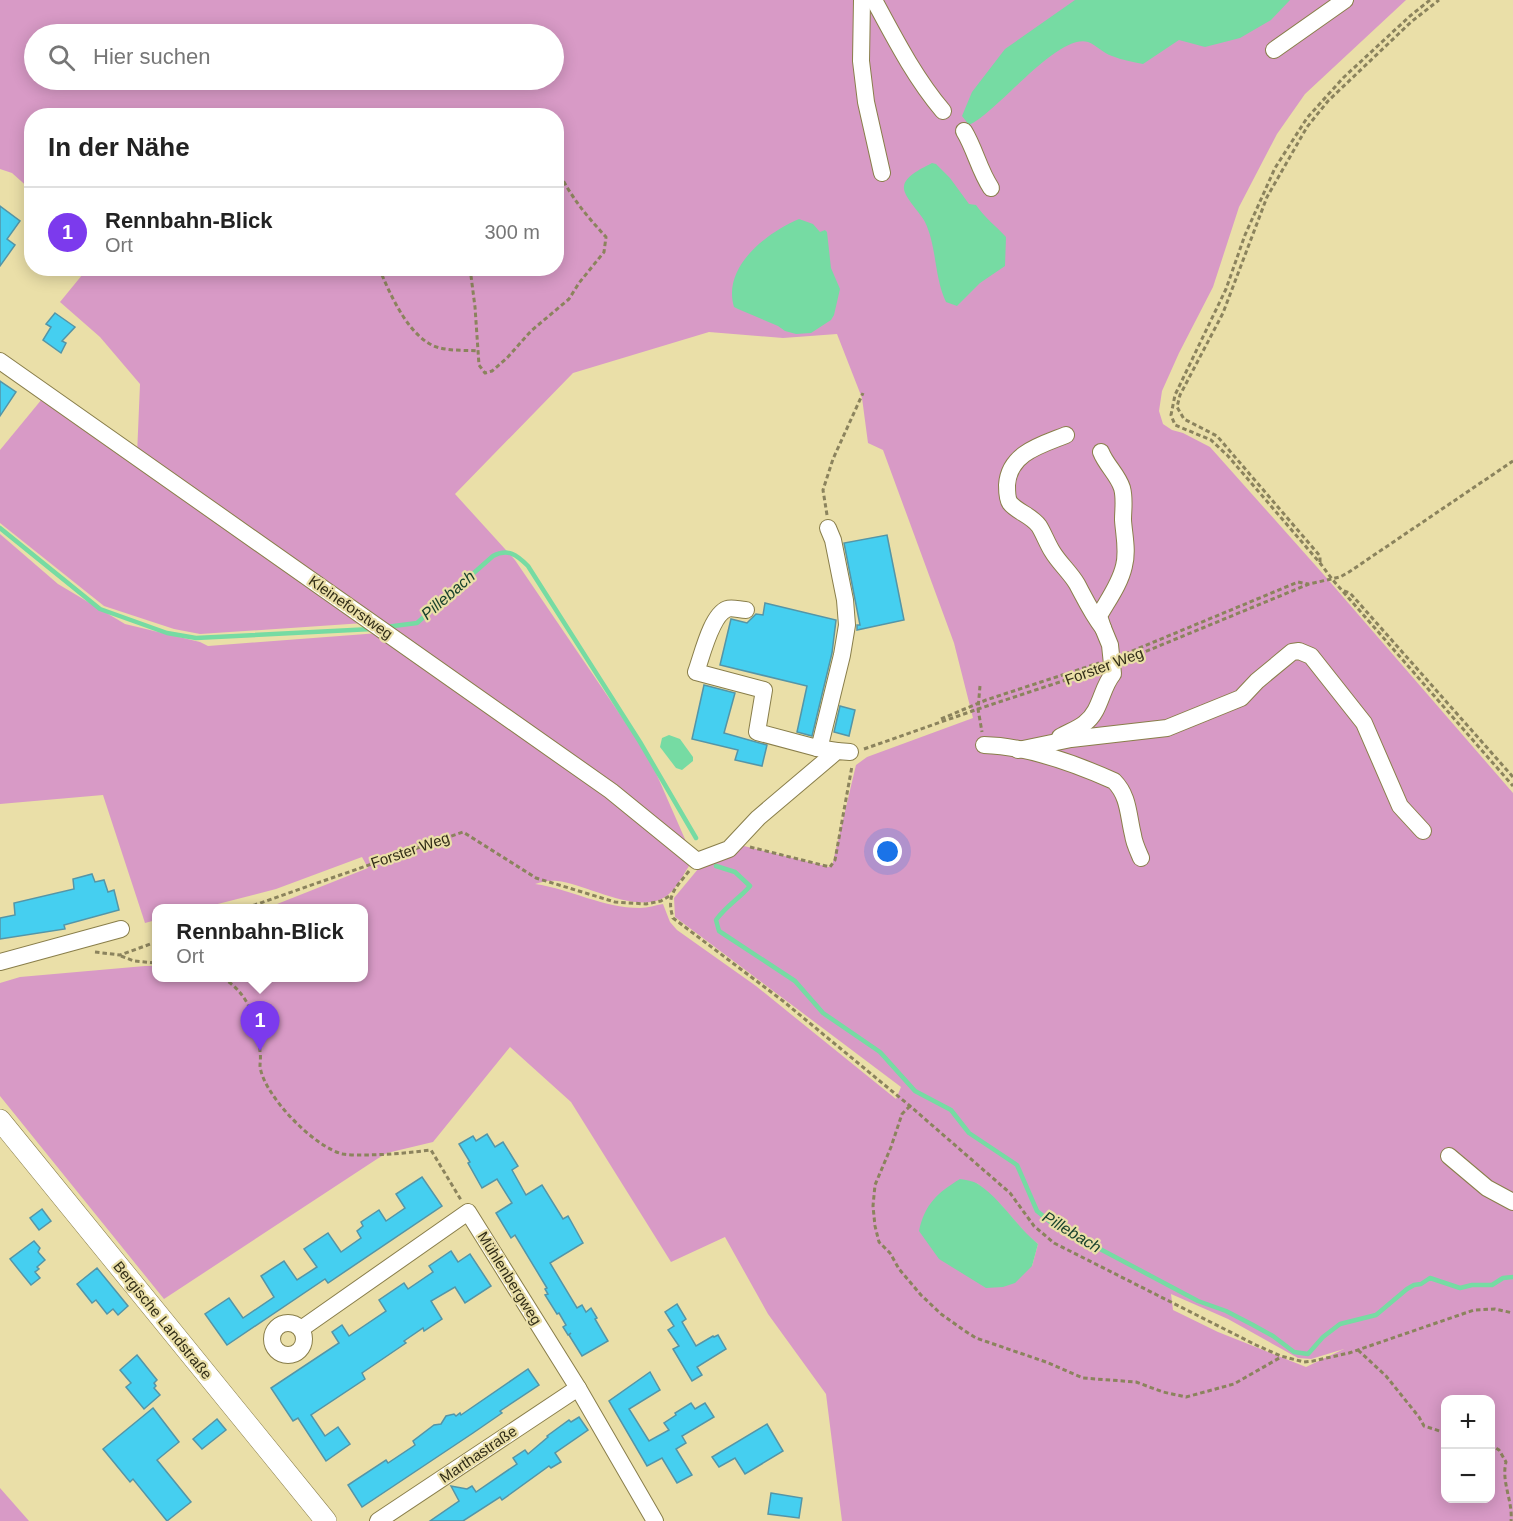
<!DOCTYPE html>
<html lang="de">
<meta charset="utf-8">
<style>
:root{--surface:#fff;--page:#f2f2f2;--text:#222;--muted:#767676;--line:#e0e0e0;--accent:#7c3aed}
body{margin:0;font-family:Helvetica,sans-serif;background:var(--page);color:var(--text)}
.controls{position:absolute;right:18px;bottom:18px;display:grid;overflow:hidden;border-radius:12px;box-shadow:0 3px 15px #0003}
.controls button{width:54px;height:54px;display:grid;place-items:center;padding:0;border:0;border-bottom:2px solid var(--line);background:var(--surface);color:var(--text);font:30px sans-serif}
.you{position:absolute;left:888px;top:852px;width:21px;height:21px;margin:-15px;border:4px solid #fff;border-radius:50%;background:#1a73e8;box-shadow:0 0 0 9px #1a73e833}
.badge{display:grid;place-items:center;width:39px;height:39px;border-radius:50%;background:var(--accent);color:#fff;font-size:20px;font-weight:700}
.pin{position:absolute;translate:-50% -50px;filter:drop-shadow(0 2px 3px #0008)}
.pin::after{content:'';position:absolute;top:32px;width:21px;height:18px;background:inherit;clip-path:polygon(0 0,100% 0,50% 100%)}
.popup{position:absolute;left:152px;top:904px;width:216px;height:78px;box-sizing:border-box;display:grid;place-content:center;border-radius:12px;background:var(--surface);filter:drop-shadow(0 2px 4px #0005);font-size:20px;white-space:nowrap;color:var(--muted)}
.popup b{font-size:22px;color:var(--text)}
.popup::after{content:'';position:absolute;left:50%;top:100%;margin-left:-12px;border:12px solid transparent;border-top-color:var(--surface)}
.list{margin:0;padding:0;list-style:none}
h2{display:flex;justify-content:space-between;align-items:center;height:78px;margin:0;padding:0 24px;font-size:26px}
h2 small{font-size:20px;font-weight:400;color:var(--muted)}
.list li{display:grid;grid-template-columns:39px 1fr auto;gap:18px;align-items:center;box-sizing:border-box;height:90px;padding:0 24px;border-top:2px solid var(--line)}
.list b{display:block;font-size:22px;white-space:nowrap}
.list p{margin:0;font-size:20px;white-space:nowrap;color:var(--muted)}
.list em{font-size:20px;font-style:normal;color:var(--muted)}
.icon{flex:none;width:33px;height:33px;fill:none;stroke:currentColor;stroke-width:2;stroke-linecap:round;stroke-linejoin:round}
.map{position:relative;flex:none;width:1513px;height:1521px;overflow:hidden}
.search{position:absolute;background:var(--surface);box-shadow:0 3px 15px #0003;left:24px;top:24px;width:540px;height:66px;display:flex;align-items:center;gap:15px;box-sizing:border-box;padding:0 21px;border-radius:33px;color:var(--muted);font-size:22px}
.panel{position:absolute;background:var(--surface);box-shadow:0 3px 15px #0003;left:24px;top:108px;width:540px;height:168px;border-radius:24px}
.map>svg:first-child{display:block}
.green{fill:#d89ac6;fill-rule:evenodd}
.water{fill:#76dba3}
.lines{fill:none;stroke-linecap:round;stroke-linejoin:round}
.stream{stroke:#76dba3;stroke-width:4.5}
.building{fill:#45cff0;stroke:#5495a7;stroke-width:1.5}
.minor-casing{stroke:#897e4a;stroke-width:18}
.major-casing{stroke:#897e4a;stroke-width:22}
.path{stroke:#8b835d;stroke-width:3;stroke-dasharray:4.5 3;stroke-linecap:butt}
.minor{stroke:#fff;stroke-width:16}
.major{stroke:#fff;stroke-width:21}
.labels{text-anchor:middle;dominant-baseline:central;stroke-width:4.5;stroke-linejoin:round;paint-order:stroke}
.street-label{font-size:15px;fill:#312d17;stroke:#eadfa8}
.water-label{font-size:16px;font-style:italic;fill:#18422c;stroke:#eadfa8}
</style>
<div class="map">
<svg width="1513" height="1521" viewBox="0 0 1513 1521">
<rect width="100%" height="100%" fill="#eadfa8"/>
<g class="green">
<path d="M 0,0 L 1406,0 L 1305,94 L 1277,134 L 1239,207 L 1213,287 L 1179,353 L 1162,391 L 1159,411 L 1163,424 L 1172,430 L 1183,433 L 1210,447 L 1324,575 L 1513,793 L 1513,1521 L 842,1521 L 826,1394 L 768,1314 L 725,1237 L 671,1262 L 571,1102 L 510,1047 L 433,1142 L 387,1153 L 377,1159 L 164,1299 L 0,1096 L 0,983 L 20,977 L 145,966 L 156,966 L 156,978 L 364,978 L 364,908 L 267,908 L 368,868 L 362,857 L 276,889 L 202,908 L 156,908 L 156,920 L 145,923 L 103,795 L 0,804 L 0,534 L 58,584 L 125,624 L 200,642 L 208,646 L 379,633 L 502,717 L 688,861 L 689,866 C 683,875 678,886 670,893 C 643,919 588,884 557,881 C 551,880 541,882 535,884 C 570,889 603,908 640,908 C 648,908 656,905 663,904 L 670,922 L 677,930 L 756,986 L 896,1099 L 901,1087 L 675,917 L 674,898 L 703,863 L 740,845 L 829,867 L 832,866 L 856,765 L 867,757 L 973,718 L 954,643 L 883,450 L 868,443 L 862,398 L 837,334 L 783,338 L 709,332 L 573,373 L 455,494 L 515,560 L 649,757 L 688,846 L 137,455 L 140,384 L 100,337 L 60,302 L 87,269 L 556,268 L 556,116 L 32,116 L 31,190 L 12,173 L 0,169 ZM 34,34 L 554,34 L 554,80 L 34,80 ZM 977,1183 L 1001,1205 L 1027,1235 L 1038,1244 L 1032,1266 ZM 1171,1294 L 1228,1319 L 1298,1358 L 1311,1359 L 1344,1349 L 1306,1367 L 1218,1332 L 1173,1310 ZM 1446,1400 L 1490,1400 L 1490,1498 L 1446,1498 Z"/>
<polygon points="42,399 364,623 200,634 174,629 104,606 0,523 0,450"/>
<polygon points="0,1488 29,1521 0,1521"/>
</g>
<g class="water">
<path d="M 1075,0 L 1290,0 L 1271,20 L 1240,38 L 1205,47 L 1179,40 L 1143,64 C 1133,62 1122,60 1112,56 C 1103,53 1096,45 1088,42 C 1057,33 997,113 969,125 L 962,116 L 972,92 L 1005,49 Z"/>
<path d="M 932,163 L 936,164 L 950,178 L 969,204 L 976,205 C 984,217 996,226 1006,237 L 1005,266 L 980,283 L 957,306 L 946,302 C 934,277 937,247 925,222 C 921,213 902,196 904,186 C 906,175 923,168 932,163 Z"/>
<path d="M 799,219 L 813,224 L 820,232 L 825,230 L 827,232 L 831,268 L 840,289 L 834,315 L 831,320 L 811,333 L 796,334 L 785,331 L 778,326 L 738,309 L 734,307 C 722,267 766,233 799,219 Z"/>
<polygon points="669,735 680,739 693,757 693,761 682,770 676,768 660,747 662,738"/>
<path d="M 960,1179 C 966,1180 973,1181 978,1184 C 1002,1200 1016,1226 1038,1244 L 1032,1266 L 1015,1283 L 1003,1287 L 986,1288 L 939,1259 L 919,1231 C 925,1204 937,1193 960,1179 Z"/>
</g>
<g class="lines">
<g class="stream">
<polyline points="0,528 100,609 167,633 196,638 372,629"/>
<path d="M 386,627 L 417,623 L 493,556 C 508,548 517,555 528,566 L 640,742 L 696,838"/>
<path d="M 716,866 L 735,872 L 750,886 C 739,899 727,905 716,920 L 719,931 L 795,981 L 823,1013 L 880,1052 L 915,1091 L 951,1110 L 969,1133 L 1017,1165 L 1037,1211 L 1053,1224 L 1198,1301 L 1226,1311 L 1253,1325 L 1273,1336 L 1294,1352 L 1308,1354 L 1323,1337 L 1340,1324 L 1376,1315 L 1407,1289 L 1414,1285 L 1421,1284 L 1430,1278 L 1460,1288 L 1472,1285 L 1492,1285 L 1503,1278 L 1513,1277"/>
</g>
</g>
<g class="building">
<polygon points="0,206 20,221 7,239 15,245 0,266"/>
<polygon points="55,313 75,327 62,341 66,343 61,353 43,340 51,327 46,324"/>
<polygon points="0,381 16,392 0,416"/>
<polygon points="887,535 904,620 857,630 857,625 860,625 844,543"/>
<polygon points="765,603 836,620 832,653 812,736 797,732 807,686 720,665 731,619 747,623 756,614 763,615"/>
<polygon points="704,685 735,693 724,733 767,745 762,766 735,760 738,750 692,739"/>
<polygon points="840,706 855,710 849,736 834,732"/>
<polygon points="92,874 95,882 104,880 108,892 114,890 119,910 64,925 65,929 0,939 0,918 15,915 14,903 74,889 73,879"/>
<polygon points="487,1134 495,1147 503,1142 518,1166 512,1170 526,1195 542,1185 563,1219 568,1216 583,1243 550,1263 577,1308 582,1305 586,1312 591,1308 597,1318 595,1319 608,1341 582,1356 569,1335 571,1333 568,1335 563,1327 566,1325 559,1313 557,1314 545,1295 548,1294 545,1289 547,1288 515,1235 511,1238 496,1213 512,1203 497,1179 482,1188 468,1163 470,1162 459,1144 473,1136 476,1141"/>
<polygon points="422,1177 442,1206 328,1283 325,1279 227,1345 205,1314 229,1298 243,1318 274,1297 261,1276 284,1261 297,1280 317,1267 304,1249 328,1233 341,1252 361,1238 357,1231 363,1226 361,1222 379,1210 386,1221 405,1208 396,1194"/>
<polygon points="42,1209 51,1221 39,1230 30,1218"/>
<polygon points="34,1241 40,1248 38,1252 45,1260 37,1267 39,1269 35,1272 40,1278 31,1285 10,1259"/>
<polygon points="451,1251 458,1262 470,1254 491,1286 465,1303 455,1287 431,1301 442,1319 424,1331 423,1328 404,1341 406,1343 362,1373 365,1379 311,1415 325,1436 338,1427 350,1444 326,1461 298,1418 293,1421 271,1388 339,1343 332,1332 342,1325 349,1336 386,1311 379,1300 404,1283 408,1289 433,1272 429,1266"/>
<polygon points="97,1268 128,1306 118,1315 113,1309 107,1314 96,1300 92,1303 77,1284"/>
<polygon points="677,1304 686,1319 682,1322 696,1346 713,1336 714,1337 718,1335 726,1349 697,1367 702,1375 692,1381 673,1349 679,1346 668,1330 674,1326 665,1312"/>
<polygon points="137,1355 157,1380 154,1383 156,1386 154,1388 160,1395 144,1409 126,1387 131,1383 120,1370"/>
<polygon points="528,1369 539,1385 500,1411 502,1413 473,1433 362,1507 348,1485 386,1460 388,1463 415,1445 413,1441 434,1425 441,1424 446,1416 454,1414 456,1416 460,1413 461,1415"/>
<polygon points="650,1372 660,1390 629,1409 649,1441 669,1430 664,1423 676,1415 675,1413 691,1403 695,1409 705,1403 714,1417 682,1436 686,1443 676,1449 692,1475 677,1483 662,1458 647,1466 609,1401"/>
<polygon points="153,1408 179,1442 157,1460 191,1502 167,1521 133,1479 130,1482 103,1449"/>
<polygon points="579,1417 588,1430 555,1453 561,1462 551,1468 549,1466 502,1500 500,1497 463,1521 430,1521 459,1501 451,1486 467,1489 472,1486 476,1492 517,1464 513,1458 525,1450 528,1454 548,1437 547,1436 569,1420 571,1422"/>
<polygon points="217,1419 226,1430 202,1449 193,1439"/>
<polygon points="767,1424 783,1451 745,1474 735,1458 719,1467 712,1457"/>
<polygon points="771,1493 802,1498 799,1518 768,1514"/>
</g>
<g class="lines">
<g class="minor-casing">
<g id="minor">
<polyline points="862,0 861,61 866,102 882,173"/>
<path d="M 874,0 C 895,39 915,78 943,111"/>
<polyline points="1274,50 1345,0"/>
<path d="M 964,131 C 975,149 979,170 991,188"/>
<polyline points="0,361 611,791 697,861 729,849 758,818 837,751 850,752"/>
<path d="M 1066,435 C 1041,445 1009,453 1007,485 C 1007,491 1007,499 1010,503 C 1017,512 1031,515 1039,526 C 1044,534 1047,543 1052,551 C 1059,563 1070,572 1077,584 C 1085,599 1092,614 1103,628 L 1099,616 C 1108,600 1120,584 1124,566 C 1128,551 1124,535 1123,520 C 1123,509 1125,499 1122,488 C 1118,475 1106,465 1101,452"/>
<path d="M 746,610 C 740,610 732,607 727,609 C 711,615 702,656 696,672 L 764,690 L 757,732 L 817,748 L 837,751"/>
<path d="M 1060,737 C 1068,732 1078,729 1085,723 C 1101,711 1101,688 1113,674 L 1110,645 L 1103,628"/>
<path d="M 984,745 C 1025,746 1076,764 1114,781 C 1129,796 1128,815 1133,835 C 1134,843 1138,851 1141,858"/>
<polyline points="817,748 821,741 842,655 847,625 845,600 833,540 828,528"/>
<polyline points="1018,750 1071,739 1167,728 1241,698 1257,681 1292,652 1299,651 1311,656 1364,723 1400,806 1423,831"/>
<polyline points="0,962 121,929"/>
<polyline points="1449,1156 1487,1188 1513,1202"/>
<circle cx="288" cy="1339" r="16"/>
<polyline points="301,1329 468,1212 578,1388 655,1521"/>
<polyline points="378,1521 578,1388"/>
</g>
</g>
<g class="major-casing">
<polyline id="major" points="0,1120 326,1521"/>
</g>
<g class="path">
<polyline points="1430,0 1410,16 1343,78 1307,118 1275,168 1245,235 1226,289 1175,395 1171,415 1175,425 1211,440 1228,456 1320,563 1332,579 1513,786"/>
<polyline points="534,116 541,109"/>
<path d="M 379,268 C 390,294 410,341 440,348 C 452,351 466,350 478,351"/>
<path d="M 470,268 L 475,307 L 479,365 L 485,373 L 492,371 L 507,358 L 531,331 L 569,299 L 579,283 L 604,252 L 606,237 C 584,213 571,197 556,167"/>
<polyline points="827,515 823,490 833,459 863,393"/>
<polyline points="1320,562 1320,556 1217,436 1184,419 1177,407 1180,395 1223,313 1267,197 1307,127 1328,101 1411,22 1439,0"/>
<polyline points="1344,591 1350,593 1513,777"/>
<polyline points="1125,654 1298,582 1308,584"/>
<polyline points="1125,660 1309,584 1340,577 1349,572 1513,461"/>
<polyline points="980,686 978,709 982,732"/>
<polyline points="941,719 986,700 1099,663"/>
<polyline points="864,749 978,709 1096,670"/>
<polyline points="750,847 830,867 835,860 852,766"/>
<path d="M 689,871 C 675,889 666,895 673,918 L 783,1001 L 910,1106 L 1010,1193 L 1034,1226 L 1054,1243 L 1256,1345 L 1281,1356 L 1304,1362 L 1313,1361 L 1349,1353 L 1474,1310 L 1495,1309 L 1513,1313"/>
<polyline points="246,908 463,832 536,878 615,902 646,904 661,901 671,895"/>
<polyline points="95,952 120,955 156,942"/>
<polyline points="121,956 134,961 156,963"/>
<path d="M 222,978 C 248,991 259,1024 260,1052 C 261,1057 260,1062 260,1066 C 263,1095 315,1148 343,1154 C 349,1155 356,1155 361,1155 C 385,1155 407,1153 431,1150 L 461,1200"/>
<polyline points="910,1106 902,1114 891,1147 875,1185 873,1206 875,1226 879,1242 890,1253 899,1269 921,1295 941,1314 965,1331 976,1338 1046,1362 1083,1378 1136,1382 1163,1392 1186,1397 1234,1384 1281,1357"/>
<polyline points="1358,1350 1386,1376 1419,1417 1424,1426 1446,1433"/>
<path d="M 1490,1444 L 1499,1450 L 1506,1462 C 1501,1482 1513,1501 1511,1521"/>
</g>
<use href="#minor" class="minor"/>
<use href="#major" class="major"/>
</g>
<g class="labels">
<g class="street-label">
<text transform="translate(351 607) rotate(35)">Kleineforstweg</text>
<text transform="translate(1104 666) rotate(-20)">Forster Weg</text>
<text transform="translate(410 850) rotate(-19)">Forster Weg</text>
<text transform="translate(510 1278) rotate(58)">Mühlenbergweg</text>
<text transform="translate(163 1320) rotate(51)">Bergische Landstraße</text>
<text transform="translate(478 1454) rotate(-34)">Marthastraße</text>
</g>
<g class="water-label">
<text transform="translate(448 595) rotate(-41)">Pillebach</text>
<text transform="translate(1072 1232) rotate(31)">Pillebach</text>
</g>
</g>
</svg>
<div class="controls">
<button>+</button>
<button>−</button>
</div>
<div class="you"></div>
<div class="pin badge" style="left:260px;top:1051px">1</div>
<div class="popup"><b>Rennbahn-Blick</b>Ort</div>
<div class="search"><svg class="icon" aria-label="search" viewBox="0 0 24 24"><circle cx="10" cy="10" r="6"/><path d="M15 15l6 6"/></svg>Hier suchen</div>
<section class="panel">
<h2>In der Nähe<small></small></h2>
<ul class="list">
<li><span class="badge">1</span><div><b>Rennbahn-Blick</b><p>Ort</p></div><em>300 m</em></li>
</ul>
</section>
</div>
